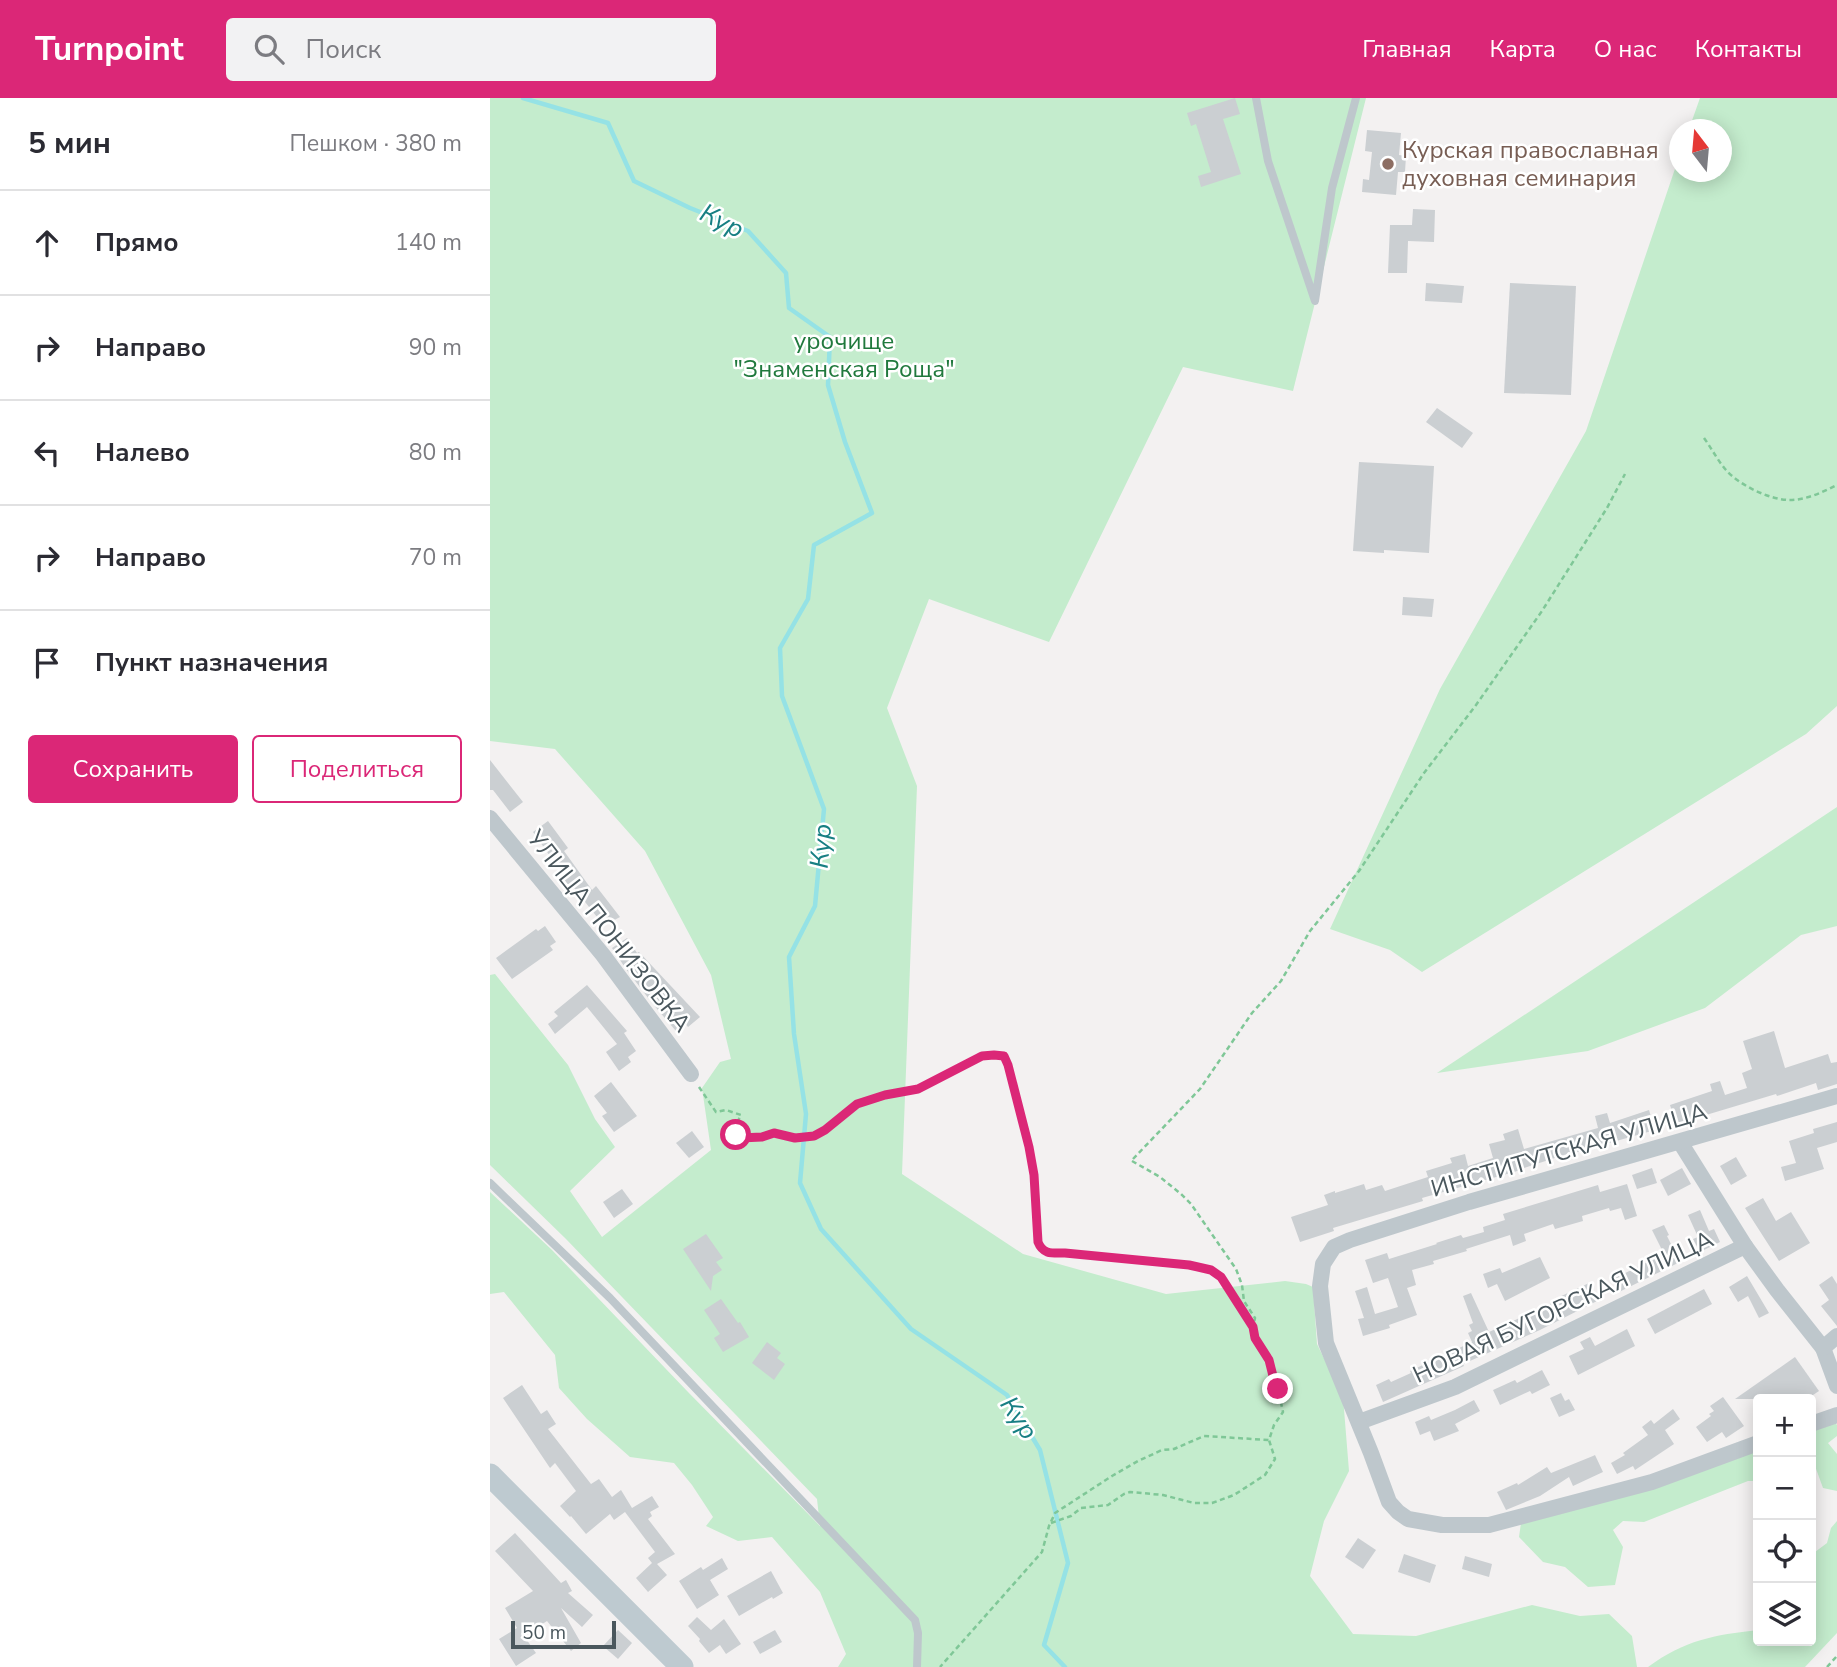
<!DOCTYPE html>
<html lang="ru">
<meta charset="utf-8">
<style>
:root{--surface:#fff;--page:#f2f2f3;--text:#2b2b33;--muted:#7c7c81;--line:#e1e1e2;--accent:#db2777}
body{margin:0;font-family:"Nunito Sans",sans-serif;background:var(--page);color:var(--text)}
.controls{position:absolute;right:21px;bottom:21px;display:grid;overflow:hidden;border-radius:7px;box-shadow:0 4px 18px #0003}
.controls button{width:63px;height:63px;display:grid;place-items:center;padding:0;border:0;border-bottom:2px solid var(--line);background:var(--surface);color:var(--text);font:35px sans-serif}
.compass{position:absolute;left:1179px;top:21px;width:63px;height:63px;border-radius:50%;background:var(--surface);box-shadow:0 4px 18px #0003;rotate:344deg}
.scale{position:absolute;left:21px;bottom:18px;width:105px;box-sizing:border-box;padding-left:7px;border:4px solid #4a575d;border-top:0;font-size:19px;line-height:24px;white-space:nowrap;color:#4a575d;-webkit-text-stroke:5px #fff;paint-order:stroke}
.stop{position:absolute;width:21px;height:21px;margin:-16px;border:5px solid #db2777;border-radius:50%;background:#fff}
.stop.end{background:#db2777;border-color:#fff;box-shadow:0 2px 7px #0008}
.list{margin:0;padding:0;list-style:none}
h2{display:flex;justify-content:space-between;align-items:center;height:91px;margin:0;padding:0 28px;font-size:30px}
h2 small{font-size:23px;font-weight:400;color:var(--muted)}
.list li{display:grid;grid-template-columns:46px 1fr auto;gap:21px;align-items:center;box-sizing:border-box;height:105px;padding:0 28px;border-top:2px solid var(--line)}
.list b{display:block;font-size:26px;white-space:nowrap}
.list em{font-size:23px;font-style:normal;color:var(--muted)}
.actions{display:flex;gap:14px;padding:21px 28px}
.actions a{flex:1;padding:16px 0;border:2px solid var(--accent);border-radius:7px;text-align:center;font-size:24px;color:var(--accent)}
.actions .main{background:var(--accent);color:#fff}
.icon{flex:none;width:38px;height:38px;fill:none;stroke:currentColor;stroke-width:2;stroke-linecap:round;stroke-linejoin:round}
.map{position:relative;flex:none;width:1347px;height:1569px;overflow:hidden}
header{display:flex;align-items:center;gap:42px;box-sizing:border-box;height:98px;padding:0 35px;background:var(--accent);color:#fff}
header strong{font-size:33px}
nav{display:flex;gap:38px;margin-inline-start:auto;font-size:24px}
.search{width:490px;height:63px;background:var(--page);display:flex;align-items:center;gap:18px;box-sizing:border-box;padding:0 24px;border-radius:7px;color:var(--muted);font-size:26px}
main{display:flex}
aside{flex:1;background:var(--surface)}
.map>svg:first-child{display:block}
.green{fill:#c4eccd}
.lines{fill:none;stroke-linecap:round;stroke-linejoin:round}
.stream{stroke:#95e2e5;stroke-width:4.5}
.building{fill:#cbcfd2}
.path{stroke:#7fc797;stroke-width:2.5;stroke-dasharray:5 3.5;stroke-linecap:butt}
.lane{stroke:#bec7cc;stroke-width:8}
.street{stroke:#bec7cc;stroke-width:16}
.secondary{stroke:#becad0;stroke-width:23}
.route{stroke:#db2777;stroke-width:9}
.education-dot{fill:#8d6e63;stroke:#fff;stroke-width:2.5}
.labels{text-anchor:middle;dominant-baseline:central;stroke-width:5;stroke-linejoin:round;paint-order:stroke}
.education-label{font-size:24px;fill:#785e54;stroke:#fff;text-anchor:start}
.park-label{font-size:24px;fill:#20793d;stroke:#fff}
.street-label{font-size:24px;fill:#4a575d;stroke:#fff}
.water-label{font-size:26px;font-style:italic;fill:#177f83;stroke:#fff}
</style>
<header>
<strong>Turnpoint</strong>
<div class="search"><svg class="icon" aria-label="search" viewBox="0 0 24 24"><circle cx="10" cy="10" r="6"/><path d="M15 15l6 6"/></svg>Поиск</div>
<nav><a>Главная</a><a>Карта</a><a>О нас</a><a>Контакты</a></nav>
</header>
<main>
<aside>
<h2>5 мин<small>Пешком · 380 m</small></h2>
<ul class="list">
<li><svg class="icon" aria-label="ahead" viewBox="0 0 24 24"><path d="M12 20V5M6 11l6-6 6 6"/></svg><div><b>Прямо</b></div><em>140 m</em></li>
<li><svg class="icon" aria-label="right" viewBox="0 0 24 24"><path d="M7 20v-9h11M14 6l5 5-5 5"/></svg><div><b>Направо</b></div><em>90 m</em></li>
<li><svg class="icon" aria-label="left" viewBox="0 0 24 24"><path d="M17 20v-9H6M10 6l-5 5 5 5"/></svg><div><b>Налево</b></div><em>80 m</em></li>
<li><svg class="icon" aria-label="right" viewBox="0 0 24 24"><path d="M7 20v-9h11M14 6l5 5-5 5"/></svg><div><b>Направо</b></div><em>70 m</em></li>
<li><svg class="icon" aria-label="arrive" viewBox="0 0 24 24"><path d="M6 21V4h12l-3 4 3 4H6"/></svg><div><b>Пункт назначения</b></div></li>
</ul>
<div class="actions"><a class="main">Сохранить</a><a>Поделиться</a></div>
</aside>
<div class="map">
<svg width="1347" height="1569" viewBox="0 0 1347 1569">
<rect width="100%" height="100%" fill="#f3f1f1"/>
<g class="green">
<polygon points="0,0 876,0 803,293 693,269 559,544 439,501 397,610 427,688 412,1076 533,1156 676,1196 795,1183 816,1186 823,1189 827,1246 853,1299 859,1373 834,1423 820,1478 863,1536 926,1538 1042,1507 1090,1518 1119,1516 1142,1538 1147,1569 348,1569 356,1556 330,1494 282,1439 248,1443 216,1428 223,1419 202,1387 184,1365 140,1359 97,1321 69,1290 65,1257 14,1194 0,1196 0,1094 62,1152 198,1294 330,1428 327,1401 76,1141 0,1067 0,877 5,876 78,967 105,1021 125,1049 80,1093 112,1139 221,1052 212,990 230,964 241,961 221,877 155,753 65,651 0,643"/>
<polygon points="1210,0 1347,0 1347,608 1316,636 932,874 900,852 840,831 950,591 1096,333 1189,59 1190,74 1232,74 1232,32 1199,31"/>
<polygon points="1347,709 1347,828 1311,837 1215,910 1098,953 947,975"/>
<polygon points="1344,1323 1347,1327 1347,1338 1338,1345 1347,1356 1347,1393 1333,1390 1325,1368 1321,1370 1321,1332"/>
<polygon points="1268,1351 1268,1383 1258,1383 1154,1424 1133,1423 1123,1432 1133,1449 1125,1487 1098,1489 1075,1469 1053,1464 1029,1439 1031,1425"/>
<path d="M 1347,1423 L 1347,1535 L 1315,1569 L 1158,1569 C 1195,1542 1224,1537 1268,1532 L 1268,1543 L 1321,1543 L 1321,1457 L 1337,1445 L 1341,1430 Z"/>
</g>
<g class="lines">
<polyline class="stream" points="33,0 118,25 144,83 200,110 258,133 296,175 299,210 340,239 338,287 355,344 382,415 324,447 318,501 290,550 292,598 334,711 325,808 299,859 304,936 316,1016 310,1085 331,1131 421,1231 517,1297 550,1352 578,1465 554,1547 575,1569"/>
</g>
<g class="building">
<polygon points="745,0 750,16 733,21 751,76 711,89 708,78 721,74 706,26 701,28 697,15"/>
<polygon points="877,32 911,35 909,57 916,58 915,74 908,74 906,97 872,94 873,81 879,82 882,54 875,53"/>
<polygon points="923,111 945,112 944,144 918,143 917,175 898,175 900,127 922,127"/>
<polygon points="936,185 974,188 972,205 935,203"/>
<polygon points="1020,185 1086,188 1081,297 1014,295"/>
<polygon points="947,310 983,335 972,350 936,324"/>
<polygon points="869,364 944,368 939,455 894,452 894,455 863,453"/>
<polygon points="913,499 944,501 942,519 912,517"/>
<polygon points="0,662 33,704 20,714 3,692 0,692"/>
<polygon points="58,723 78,750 74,753 102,792 106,788 130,819 117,826 112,816 107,819 84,790 81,792 70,776 72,775 43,734"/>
<polygon points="55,828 66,844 60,848 63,852 22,881 6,860 46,831 48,833"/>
<polygon points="137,840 147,855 149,854 210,919 198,929 195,925 186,933 162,905 136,871 122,850"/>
<polygon points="97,887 137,933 134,935 146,953 138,959 141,964 129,973 116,954 127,946 97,909 65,936 58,926 68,918 64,914"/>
<polygon points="1284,933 1295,970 1338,956 1341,965 1347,964 1347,986 1328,992 1326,985 1287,998 1286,996 1186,1026 1180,1007 1222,993 1220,986 1230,983 1235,997 1257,990 1252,975 1262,971 1253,943"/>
<polygon points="121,984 147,1018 124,1034 112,1018 117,1015 104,998"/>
<polygon points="1159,1012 1165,1032 1077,1057 1077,1056 1031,1071 1031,1072 932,1100 933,1103 843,1130 844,1133 810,1144 801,1119 838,1107 834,1097 845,1093 845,1095 874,1086 876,1092 892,1087 895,1093 938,1079 936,1073 962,1065 960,1060 975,1056 978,1068 1003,1060 999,1046 1015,1042 1013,1036 1028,1031 1034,1051 1108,1030 1105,1018 1117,1015 1120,1025"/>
<polygon points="1347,1024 1347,1044 1327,1050 1334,1071 1295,1083 1291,1069 1306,1065 1299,1043 1324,1035 1323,1031"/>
<polygon points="202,1033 214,1049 199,1060 186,1045"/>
<polygon points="1246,1059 1257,1078 1241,1087 1230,1068"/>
<polygon points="1162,1070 1167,1085 1147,1091 1142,1077"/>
<polygon points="1192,1070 1201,1086 1178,1098 1170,1082"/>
<polygon points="1137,1086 1147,1118 1135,1122 1131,1110 1120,1113 1119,1110 1092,1118 1093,1123 1065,1131 1063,1126 1034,1136 1036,1143 1023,1148 1020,1137 976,1151 977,1153 943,1163 944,1166 922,1172 926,1187 917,1190 927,1217 899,1227 900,1230 873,1238 868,1221 874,1220 865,1193 877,1189 885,1216 908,1209 898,1180 883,1185 875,1162 897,1155 899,1161 947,1146 946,1145 971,1137 973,1140 994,1134 993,1129 1015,1122 1013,1116 1108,1087 1110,1094"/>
<polygon points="132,1091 143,1106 124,1120 113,1104"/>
<polygon points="1273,1100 1286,1123 1301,1114 1320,1145 1289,1163 1255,1110"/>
<polygon points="1210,1112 1219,1133 1224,1131 1230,1144 1210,1154 1203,1141 1208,1139 1198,1117"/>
<polygon points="1174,1127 1179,1137 1177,1138 1190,1164 1129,1194 1123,1181 1174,1156 1162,1132"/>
<polygon points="216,1136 233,1160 226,1164 232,1172 223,1178 221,1193 193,1151"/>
<polygon points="1050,1159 1060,1180 1015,1203 1007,1186 998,1190 993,1176 1010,1170 1012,1175"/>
<polygon points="1257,1178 1279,1215 1269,1220 1258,1198 1248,1204 1239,1189"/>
<polygon points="1342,1178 1347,1186 1347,1228 1331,1208 1339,1202 1329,1187"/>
<polygon points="1099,1185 1107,1203 1050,1232 973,1266 974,1268 893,1304 886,1287 899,1281 901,1284 921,1275 920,1273 982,1244 978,1235 982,1233 979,1227 983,1225 973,1198 981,1195 999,1234 1064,1204 1063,1202"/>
<polygon points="1214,1191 1222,1206 1165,1236 1157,1221"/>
<polygon points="231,1201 248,1225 250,1224 259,1239 233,1254 224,1240 230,1236 214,1212"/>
<polygon points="1137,1231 1145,1248 1088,1277 1079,1258 1094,1251 1090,1244 1100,1239 1105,1248"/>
<polygon points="277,1244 291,1255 287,1260 295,1266 284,1282 262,1265"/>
<polygon points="1305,1259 1329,1293 1317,1301 1245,1301"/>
<polygon points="1052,1272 1060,1287 1042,1296 1040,1293 1010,1307 1003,1292 1025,1282 1027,1285"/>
<polygon points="32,1287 51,1316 57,1312 66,1326 58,1331 101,1386 109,1381 122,1399 131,1392 142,1410 162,1398 169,1409 160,1414 162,1418 158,1421 185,1456 167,1466 177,1477 158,1494 146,1480 162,1465 158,1460 165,1454 135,1414 124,1422 120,1416 96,1436 81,1418 80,1419 70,1408 86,1393 65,1365 60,1370 13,1300"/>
<polygon points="1071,1295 1075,1303 1079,1301 1085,1312 1069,1319 1060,1300"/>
<polygon points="1233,1299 1254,1328 1236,1340 1232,1334 1217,1344 1206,1329 1221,1318 1219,1316 1224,1313 1220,1308"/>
<polygon points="984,1302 990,1313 965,1326 969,1333 944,1343 940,1333 930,1337 925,1324 939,1318 941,1322 965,1312"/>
<polygon points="1183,1311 1190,1321 1175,1332 1184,1346 1145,1372 1143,1368 1127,1376 1121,1365 1135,1357 1133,1355 1158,1337 1152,1329 1161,1322 1164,1326"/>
<polygon points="1103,1358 1105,1357 1113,1374 1083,1388 1079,1379 1050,1398 1016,1412 1007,1394 1027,1385 1028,1387 1057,1369 1061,1375"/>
<polygon points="25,1435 71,1485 76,1482 82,1493 78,1495 103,1517 92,1529 71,1510 91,1545 81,1553 57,1523 34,1538 46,1555 26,1568 9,1541 27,1530 15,1510 43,1493 5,1453"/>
<polygon points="868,1440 886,1452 873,1471 855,1459"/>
<polygon points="914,1456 946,1467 940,1485 908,1474"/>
<polygon points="975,1458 1002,1466 999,1479 972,1471"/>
<polygon points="232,1460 238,1471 220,1482 229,1497 207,1511 189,1483 211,1469 213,1472"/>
<polygon points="281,1473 293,1495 283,1501 282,1499 249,1518 237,1498"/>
<polygon points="207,1519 221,1532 234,1521 251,1546 236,1556 230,1547 219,1555 209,1543 210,1541 198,1528"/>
<polygon points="128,1532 142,1545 128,1561 113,1548"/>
<polygon points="285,1532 292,1544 270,1556 263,1544"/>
</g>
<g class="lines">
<g class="path">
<path d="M 1214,340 C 1222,351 1228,363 1236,372 C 1249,387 1280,402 1300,402 C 1316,402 1333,394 1347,387"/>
<path d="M 209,989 L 226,1014 L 236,1012 L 251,1017 L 247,1025 L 247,1032 L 245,1034 L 246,1037 L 250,1040 L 272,1039 L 283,1035 L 305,1040 L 325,1038 L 335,1032 L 367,1006 L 395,997 L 428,991 L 492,958 L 504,957 L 514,959 L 518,967 C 529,1012 542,1055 546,1101 C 547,1111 545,1142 550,1150 C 556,1158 567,1155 575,1155 L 699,1167 L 721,1172 L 731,1179 L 745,1204 L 754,1212 L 758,1224 L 763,1229 L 765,1240 L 779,1262 L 785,1286 L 788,1291 L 793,1314 L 784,1327 L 779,1342 L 714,1338 L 684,1351 L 672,1352 L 648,1363 L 622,1378 L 565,1415 L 559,1428 L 552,1454 L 450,1569"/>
<polyline points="643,1061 710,991 762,915 791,883 820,833 869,773 934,675 986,607 1052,513 1117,410 1135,376"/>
<polyline points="642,1063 670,1079 691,1096 701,1106 746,1171 752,1187 754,1203 765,1220 763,1229"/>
<polyline points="561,1425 581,1418 591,1410 618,1407 634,1396 640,1394 673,1397 704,1405 722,1405 744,1397 775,1377 785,1361 779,1342"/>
<polyline points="1337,1569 1347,1558"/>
</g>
<g class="lane">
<polyline points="766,0 778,63 825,203 842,90 866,0"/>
<polyline points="0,1085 120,1200 425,1522 428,1535 427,1569"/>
</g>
<g class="street">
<polyline points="0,720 113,857 201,976"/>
<polyline points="1190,1044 1255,1148 1287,1192 1333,1250 1347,1288"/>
<polyline points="1333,1250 1347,1238"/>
<polyline points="869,1324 965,1289 1255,1148"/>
<polyline points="1321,1326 1347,1317"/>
<polyline points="1268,1345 1162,1384 999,1427 952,1427 918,1421 908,1414 899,1404 881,1355 836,1245 830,1188 833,1166 844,1149 860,1142 979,1104 1347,998"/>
</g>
<polyline class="secondary" points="0,1377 192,1569"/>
</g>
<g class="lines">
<path class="route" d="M 246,1037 L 250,1040 L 272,1039 L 284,1035 L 305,1040 L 324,1038 L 335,1032 L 367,1006 L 395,997 L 428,991 L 492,958 L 504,957 L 514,958 L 518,967 L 539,1049 L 544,1077 L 548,1144 C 553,1157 563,1155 575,1155 L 699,1167 L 721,1172 L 731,1179 L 763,1229 L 765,1240 L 779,1262 L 785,1286 L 788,1291"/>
</g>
<circle class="education-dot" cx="898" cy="66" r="7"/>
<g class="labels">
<g class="education-label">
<text x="912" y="52">Курская православная<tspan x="912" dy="28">духовная семинария</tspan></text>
</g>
<g class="park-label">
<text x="354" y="243">урочище<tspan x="354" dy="28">"Знаменская Роща"</tspan></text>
</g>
<g class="street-label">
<text transform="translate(119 833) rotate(52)">УЛИЦА ПОНИЗОВКА</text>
<text transform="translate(1079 1052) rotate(-16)">ИНСТИТУТСКАЯ УЛИЦА</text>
<text transform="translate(1073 1209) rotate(-25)">НОВАЯ БУГОРСКАЯ УЛИЦА</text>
</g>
<g class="water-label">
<text transform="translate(232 123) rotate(26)">Кур</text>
<text transform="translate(331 748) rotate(-85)">Кур</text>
<text transform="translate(529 1320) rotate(56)">Кур</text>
</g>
</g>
</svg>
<div class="controls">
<button>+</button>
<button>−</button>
<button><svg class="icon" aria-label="locate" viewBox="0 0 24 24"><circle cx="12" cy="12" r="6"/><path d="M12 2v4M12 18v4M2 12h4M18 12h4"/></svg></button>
<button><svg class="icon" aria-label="layers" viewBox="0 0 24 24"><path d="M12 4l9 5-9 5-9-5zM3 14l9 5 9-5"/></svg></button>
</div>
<svg class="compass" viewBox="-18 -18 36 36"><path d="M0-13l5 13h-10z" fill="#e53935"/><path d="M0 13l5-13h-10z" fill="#7c7c81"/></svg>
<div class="scale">50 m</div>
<div class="stop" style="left:246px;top:1037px"></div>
<div class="stop end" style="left:788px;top:1291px"></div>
</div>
</main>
